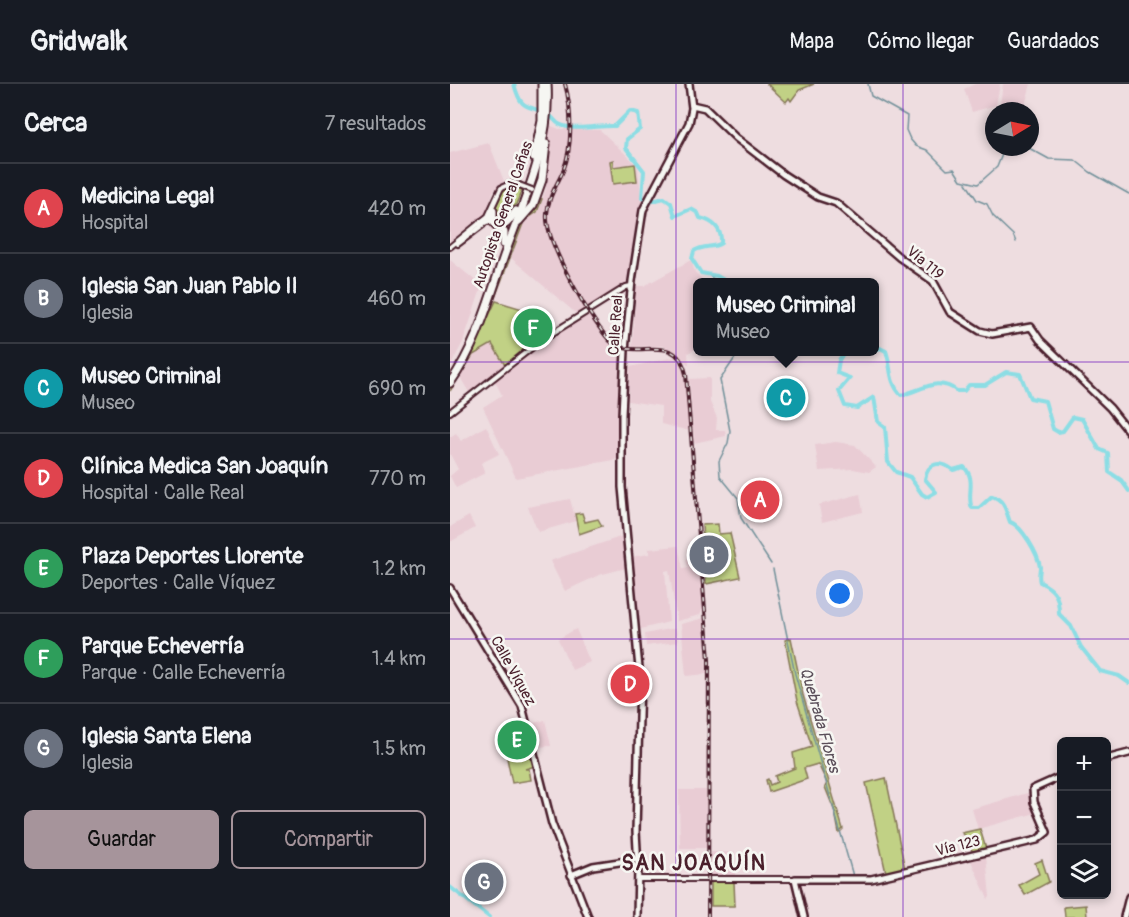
<!DOCTYPE html>
<html lang="es">
<meta charset="utf-8">
<style>
:root{--surface:#171b24;--page:#242831;--text:#f1f3f6;--muted:#9ea1a6;--line:#363941;--accent:#a6949b}
body{margin:0;font-family:Pangolin,sans-serif;background:var(--page);color:var(--text)}
.controls{position:absolute;right:18px;bottom:18px;display:grid;overflow:hidden;border-radius:9px;box-shadow:0 3px 9px #0003}
.controls button{width:54px;height:54px;display:grid;place-items:center;padding:0;border:0;border-bottom:2px solid var(--line);background:var(--surface);color:var(--text);font:30px sans-serif}
.compass{position:absolute;left:535px;top:18px;width:54px;height:54px;border-radius:50%;background:var(--surface);box-shadow:0 3px 9px #0003;rotate:80deg}
.you{position:absolute;left:390px;top:510px;width:21px;height:21px;margin:-15px;border:4px solid #fff;border-radius:50%;background:#1a73e8;box-shadow:0 0 0 9px #1a73e833}
.badge{display:grid;place-items:center;width:39px;height:39px;border-radius:50%;background:var(--accent);color:#fff;font-size:20px;font-weight:700}
.pin{position:absolute;translate:-50% -50%;border:3px solid #fff;box-shadow:0 2px 6px #0006}
.popup{position:absolute;left:243px;top:194px;width:186px;height:78px;box-sizing:border-box;display:grid;place-content:center;border-radius:9px;background:var(--surface);filter:drop-shadow(0 2px 4px #0005);font-size:20px;white-space:nowrap;color:var(--muted)}
.popup b{font-size:22px;color:var(--text)}
.popup::after{content:'';position:absolute;left:50%;top:100%;margin-left:-12px;border:12px solid transparent;border-top-color:var(--surface)}
.list{margin:0;padding:0;list-style:none}
h2{display:flex;justify-content:space-between;align-items:center;height:78px;margin:0;padding:0 24px;font-size:26px}
h2 small{font-size:20px;font-weight:400;color:var(--muted)}
.list li{display:grid;grid-template-columns:39px 1fr auto;gap:18px;align-items:center;box-sizing:border-box;height:90px;padding:0 24px;border-top:2px solid var(--line)}
.list b{display:block;font-size:22px;white-space:nowrap}
.list p{margin:0;font-size:20px;white-space:nowrap;color:var(--muted)}
.list em{font-size:20px;font-style:normal;color:var(--muted)}
.actions{display:flex;gap:12px;padding:18px 24px}
.actions a{flex:1;padding:14px 0;border:2px solid var(--accent);border-radius:9px;text-align:center;font-size:21px;color:var(--accent)}
.actions .main{background:var(--accent);color:#111}
.icon{flex:none;width:33px;height:33px;fill:none;stroke:currentColor;stroke-width:2;stroke-linecap:round;stroke-linejoin:round}
.map{position:relative;flex:none;width:679px;height:833px;overflow:hidden}
header{display:flex;align-items:center;gap:36px;box-sizing:border-box;height:84px;padding:0 30px;background:var(--surface);border-bottom:2px solid var(--line)}
header strong{font-size:28px}
nav{display:flex;gap:33px;margin-inline-start:auto;font-size:21px}
main{display:flex}
aside{flex:1;background:var(--surface)}
.map>svg:first-child{display:block}
.built{fill:#e9ccd4}
.green{fill:#c1d185;stroke:#867858;stroke-width:1.5}
.lines{fill:none;stroke-linecap:round;stroke-linejoin:round}
.stream{stroke:#72919a;stroke-width:1.5}
.river{stroke:#8cdde4;stroke-width:4}
.minor-casing{stroke:#4a1f2b;stroke-width:8}
.major-casing{stroke:#4a1f2b;stroke-width:10}
.highway-casing{stroke:#4a1f2b;stroke-width:11}
.minor{stroke:#f6f6f2;stroke-width:4}
.major{stroke:#f6f6f2;stroke-width:5}
.highway{stroke:#f6f6f2;stroke-width:7}
.rail-casing{stroke:#4a1f2b;stroke-width:4}
.rail{stroke:#f6f6f2;stroke-width:1.5;stroke-dasharray:4.5;stroke-linecap:butt}
.minor-bridge-casing{stroke:#4a1f2b;stroke-width:8;stroke-linecap:butt}
.minor-bridge{stroke:#f6f6f2;stroke-width:4}
.grid{fill:none;stroke:#7b2cbf;stroke-width:1.5;stroke-opacity:0.55}
.labels{text-anchor:middle;dominant-baseline:central;stroke-width:5;stroke-linejoin:round;paint-order:stroke}
.street-label{font-size:15px;fill:#4a1f2b;stroke:#f6f6f2}
.water-label{font-size:16px;font-style:italic;fill:#5a4e59;stroke:#f6f6f2}
.district-label{font-size:21px;font-weight:bold;letter-spacing:1.5px;fill:#4a1f2b;stroke:#f6f6f2}
</style>
<header>
<strong>Gridwalk</strong>
<nav><a>Mapa</a><a>Cómo llegar</a><a>Guardados</a></nav>
</header>
<main>
<aside>
<h2>Cerca<small>7 resultados</small></h2>
<ul class="list">
<li><span class="badge" style="background:#e0444e">A</span><div><b>Medicina Legal</b><p>Hospital</p></div><em>420 m</em></li>
<li><span class="badge" style="background:#6b7280">B</span><div><b>Iglesia San Juan Pablo II</b><p>Iglesia</p></div><em>460 m</em></li>
<li><span class="badge" style="background:#0f9aa8">C</span><div><b>Museo Criminal</b><p>Museo</p></div><em>690 m</em></li>
<li><span class="badge" style="background:#e0444e">D</span><div><b>Clínica Medica San Joaquín</b><p>Hospital · Calle Real</p></div><em>770 m</em></li>
<li><span class="badge" style="background:#2e9e5b">E</span><div><b>Plaza Deportes Llorente</b><p>Deportes · Calle Víquez</p></div><em>1.2 km</em></li>
<li><span class="badge" style="background:#2e9e5b">F</span><div><b>Parque Echeverría</b><p>Parque · Calle Echeverría</p></div><em>1.4 km</em></li>
<li><span class="badge" style="background:#6b7280">G</span><div><b>Iglesia Santa Elena</b><p>Iglesia</p></div><em>1.5 km</em></li>
</ul>
<div class="actions"><a class="main">Guardar</a><a>Compartir</a></div>
</aside>
<div class="map">
<svg width="679" height="833" viewBox="0 0 679 833">
<rect width="100%" height="100%" fill="#eedde0"/>
<filter id="ink" filterUnits="userSpaceOnUse"><feTurbulence type="fractalNoise" baseFrequency=".0167" numOctaves="2"/><feDisplacementMap in="SourceGraphic" scale="12" xChannelSelector="R" yChannelSelector="G"/><feConvolveMatrix kernelMatrix="1 2 1 2 8 2 1 2 1" color-interpolation-filters="sRGB"/></filter>
<g filter="url(#ink)">
<g class="built">
<polygon points="525,0 550,0 546,21 522,28 514,5"/>
<polygon points="553,0 581,0 575,21 550,20"/>
<polygon points="99,41 109,45 150,46 188,82 192,120 178,195 175,202 137,225 152,252 174,268 169,293 169,375 66,394 33,323 52,311 44,295 129,232 61,174 74,137 89,124 96,105 94,88"/>
<polygon points="39,59 54,97 44,106 35,132 0,158 0,69"/>
<polygon points="0,176 32,202 13,258 0,283"/>
<polygon points="241,176 245,188 255,198 248,198 247,264 238,269 239,281 224,268 213,262 182,263 186,202 194,202"/>
<polygon points="42,260 55,281 20,310 10,293 23,271"/>
<polygon points="224,273 234,284 240,347 211,340 211,322 178,317 180,283"/>
<polygon points="260,294 260,318 267,334 266,346 275,346 276,352 244,359 239,295"/>
<polygon points="36,342 49,370 31,379 35,389 6,404 0,392 8,385 0,370 0,353 6,349 11,357"/>
<polygon points="386,358 405,361 426,383 419,388 403,385 369,387 365,361"/>
<polygon points="410,410 413,428 372,438 369,421"/>
<polygon points="120,415 126,437 88,448 78,423"/>
<polygon points="19,432 25,444 0,458 0,443"/>
<polygon points="173,452 176,484 149,491 115,507 100,477"/>
<polygon points="228,462 233,485 238,484 236,476 250,474 254,523 250,531 227,537 219,486 215,487 219,538 187,546 181,473 199,470 199,465"/>
<polygon points="254,534 257,590 236,592 231,540"/>
<polygon points="126,545 140,578 122,586 108,555"/>
<polygon points="219,545 226,545 228,558 196,562 195,550"/>
<polygon points="95,636 101,662 87,663 80,640"/>
<polygon points="229,706 256,706 256,764 230,764"/>
<polygon points="581,708 586,729 528,745 522,725"/>
<polygon points="261,768 285,768 285,793 261,794"/>
<polygon points="536,772 540,813 538,815 521,777"/>
</g>
<g class="green">
<polygon points="317,0 364,0 349,6 341,17 339,14 336,18"/>
<polygon points="163,76 163,83 185,80 187,97 163,100 160,77"/>
<polygon points="57,101 73,103 62,130 55,136 47,135 43,127 49,109"/>
<polygon points="89,114 92,115 87,128 74,137 35,240 46,217 95,232 70,238 95,247 55,281 42,260 23,271 0,307 57,178 71,137 84,127"/>
<polygon points="132,429 135,438 148,435 152,442 129,450 125,430"/>
<polygon points="268,440 269,450 280,449 290,493 256,500 252,441"/>
<polygon points="341,554 353,611 393,745 389,749 385,728 375,703 377,699 368,680 354,684 357,695 319,708 316,696 318,695 320,701 327,698 325,692 345,684 343,669 362,663 347,617 335,556"/>
<polygon points="75,643 81,664 59,669 54,648"/>
<polygon points="82,669 85,682 75,685 79,685 81,696 62,699 57,674"/>
<polygon points="436,694 455,785 436,789 416,699"/>
<polygon points="530,745 536,765 521,769 523,758 512,749"/>
<polygon points="592,776 599,798 575,811 569,801 589,790 585,779"/>
<polygon points="261,798 284,798 285,822 261,822"/>
<polygon points="636,821 637,833 615,833 614,823"/>
</g>
<g class="lines">
<g class="stream">
<polyline points="418,0 421,12 457,32 456,46 460,55 466,62 477,66 497,86 504,85 511,96 528,100 547,83 555,63"/>
<polyline points="577,63 599,75 625,76 640,88 679,110"/>
<polyline points="516,99 527,116 537,120 543,132 563,151 566,158"/>
<polyline points="259,191 267,198"/>
<polyline points="287,268 287,271 270,296 280,347 278,359 269,377 270,392 288,414 291,434 321,480"/>
<polyline points="323,485 345,590 403,792"/>
</g>
<g class="river">
<path d="M 64,0 C 72,29 77,19 99,31 C 103,33 105,38 109,40 C 124,48 148,41 165,42 L 180,27 L 188,29 L 190,45 L 177,55 L 176,64 L 194,87 L 192,114 L 199,118 L 214,114 L 221,119 L 225,132 L 241,125 L 248,129 L 250,134 C 263,137 272,145 271,159 C 266,164 254,161 244,167 L 242,175 L 251,189 L 267,192 L 277,198"/>
<path d="M 424,267 L 430,264 L 436,267 C 442,284 438,297 451,311 C 473,306 487,292 507,307 L 514,307 L 519,301 L 535,301 L 556,288 L 570,290 L 580,314 L 595,317 L 603,345 L 608,348 L 613,347 L 623,333 L 632,335 L 649,365 L 658,369 L 659,388 L 671,396 L 679,407"/>
<path d="M 394,268 L 389,276 L 387,289 L 400,294 L 389,307 L 395,322 L 407,324 L 424,313 L 428,338 L 435,343 L 438,378 L 446,388 L 460,393 L 472,410 L 477,413 L 486,408 L 475,395 C 478,377 491,377 503,386 L 514,383 C 527,396 516,411 522,424 L 529,424 L 542,412 C 555,416 556,428 560,438 C 572,442 588,470 590,483 C 590,488 588,492 590,498 C 606,506 609,513 609,530 L 621,542 L 631,563 L 650,587 L 669,592 L 679,599"/>
<polyline points="413,268 422,268"/>
<polyline points="0,803 39,833"/>
</g>
<g class="minor-casing">
<g id="minor">
<polyline points="8,160 33,141"/>
<polyline points="0,163 38,132 51,104 60,100 69,101"/>
<polyline points="0,328 93,255 176,203 181,202"/>
<polyline points="188,795 345,795"/>
</g>
</g>
<g class="major-casing">
<g id="major">
<polyline points="242,21 255,24 286,54 334,91 368,113 386,119 450,174 483,197 500,228 530,247 542,250 581,243 590,256 660,324 679,348"/>
<polyline points="0,504 72,622 102,740 138,833"/>
<polyline points="656,675 679,669"/>
<polyline points="188,783 186,747 190,595 172,403 172,331 175,266 182,197 193,126 239,39 242,24 239,0"/>
<polyline points="121,791 143,782 189,775"/>
<polyline points="187,833 188,782"/>
<polyline points="354,833 345,795 421,795 587,756 597,748 584,718 583,705 612,692"/>
<polyline points="674,833 679,813"/>
</g>
</g>
<g class="highway-casing">
<g id="highway">
<polyline points="84,74 92,37 92,0"/>
<polyline points="43,127 43,134 48,139"/>
<polyline points="69,137 83,121 92,96 96,60"/>
<polyline points="31,139 37,136 57,139 66,127"/>
<polyline points="45,140 54,148 54,160"/>
<path d="M 0,299 C 27,261 39,216 54,172 C 74,117 101,60 97,0"/>
</g>
</g>
<use href="#minor" class="minor"/>
<use href="#major" class="major"/>
<use href="#highway" class="highway"/>
<g class="rail-casing">
<path id="rail" d="M 115,0 C 122,25 123,62 113,87 C 107,101 98,113 97,130 C 94,157 140,234 159,256 C 183,280 226,244 236,290 L 259,576 L 258,833"/>
</g>
<use href="#rail" class="rail"/>
<g class="minor-bridge-casing">
<polyline id="minor-bridge" points="69,101 82,106"/>
</g>
<use href="#minor-bridge" class="minor-bridge"/>
</g>
</g>
<path class="grid" d="M 226,0 L 226,833M 453,0 L 453,833M 0,278 L 679,278M 0,555 L 679,555"/>
<g class="labels">
<g class="street-label">
<text transform="translate(53 131) rotate(-71)">Autopista General Cañas</text>
<text transform="translate(475 179) rotate(40)">Vía 119</text>
<text transform="translate(166 241) rotate(-86)">Calle Real</text>
<text transform="translate(63 587) rotate(61)">Calle Víquez</text>
<text transform="translate(508 762) rotate(-14)">Vía 123</text>
</g>
<g class="water-label">
<text transform="translate(370 636) rotate(74)">Quebrada Flores</text>
</g>
<g class="district-label">
<text x="244" y="779">SAN JOAQUÍN</text>
</g>
</g>
</svg>
<div class="controls">
<button>+</button>
<button>−</button>
<button><svg class="icon" aria-label="layers" viewBox="0 0 24 24"><path d="M12 4l9 5-9 5-9-5zM3 14l9 5 9-5"/></svg></button>
</div>
<svg class="compass" viewBox="-18 -18 36 36"><path d="M0-13l5 13h-10z" fill="#e53935"/><path d="M0 13l5-13h-10z" fill="#9ea1a6"/></svg>
<div class="you"></div>
<div class="pin badge" style="left:310px;top:416px;background:#e0444e">A</div>
<div class="pin badge" style="left:259px;top:471px;background:#6b7280">B</div>
<div class="pin badge" style="left:336px;top:314px;background:#0f9aa8">C</div>
<div class="popup"><b>Museo Criminal</b>Museo</div>
<div class="pin badge" style="left:180px;top:600px;background:#e0444e">D</div>
<div class="pin badge" style="left:67px;top:656px;background:#2e9e5b">E</div>
<div class="pin badge" style="left:83px;top:244px;background:#2e9e5b">F</div>
<div class="pin badge" style="left:34px;top:798px;background:#6b7280">G</div>
</div>
</main>
